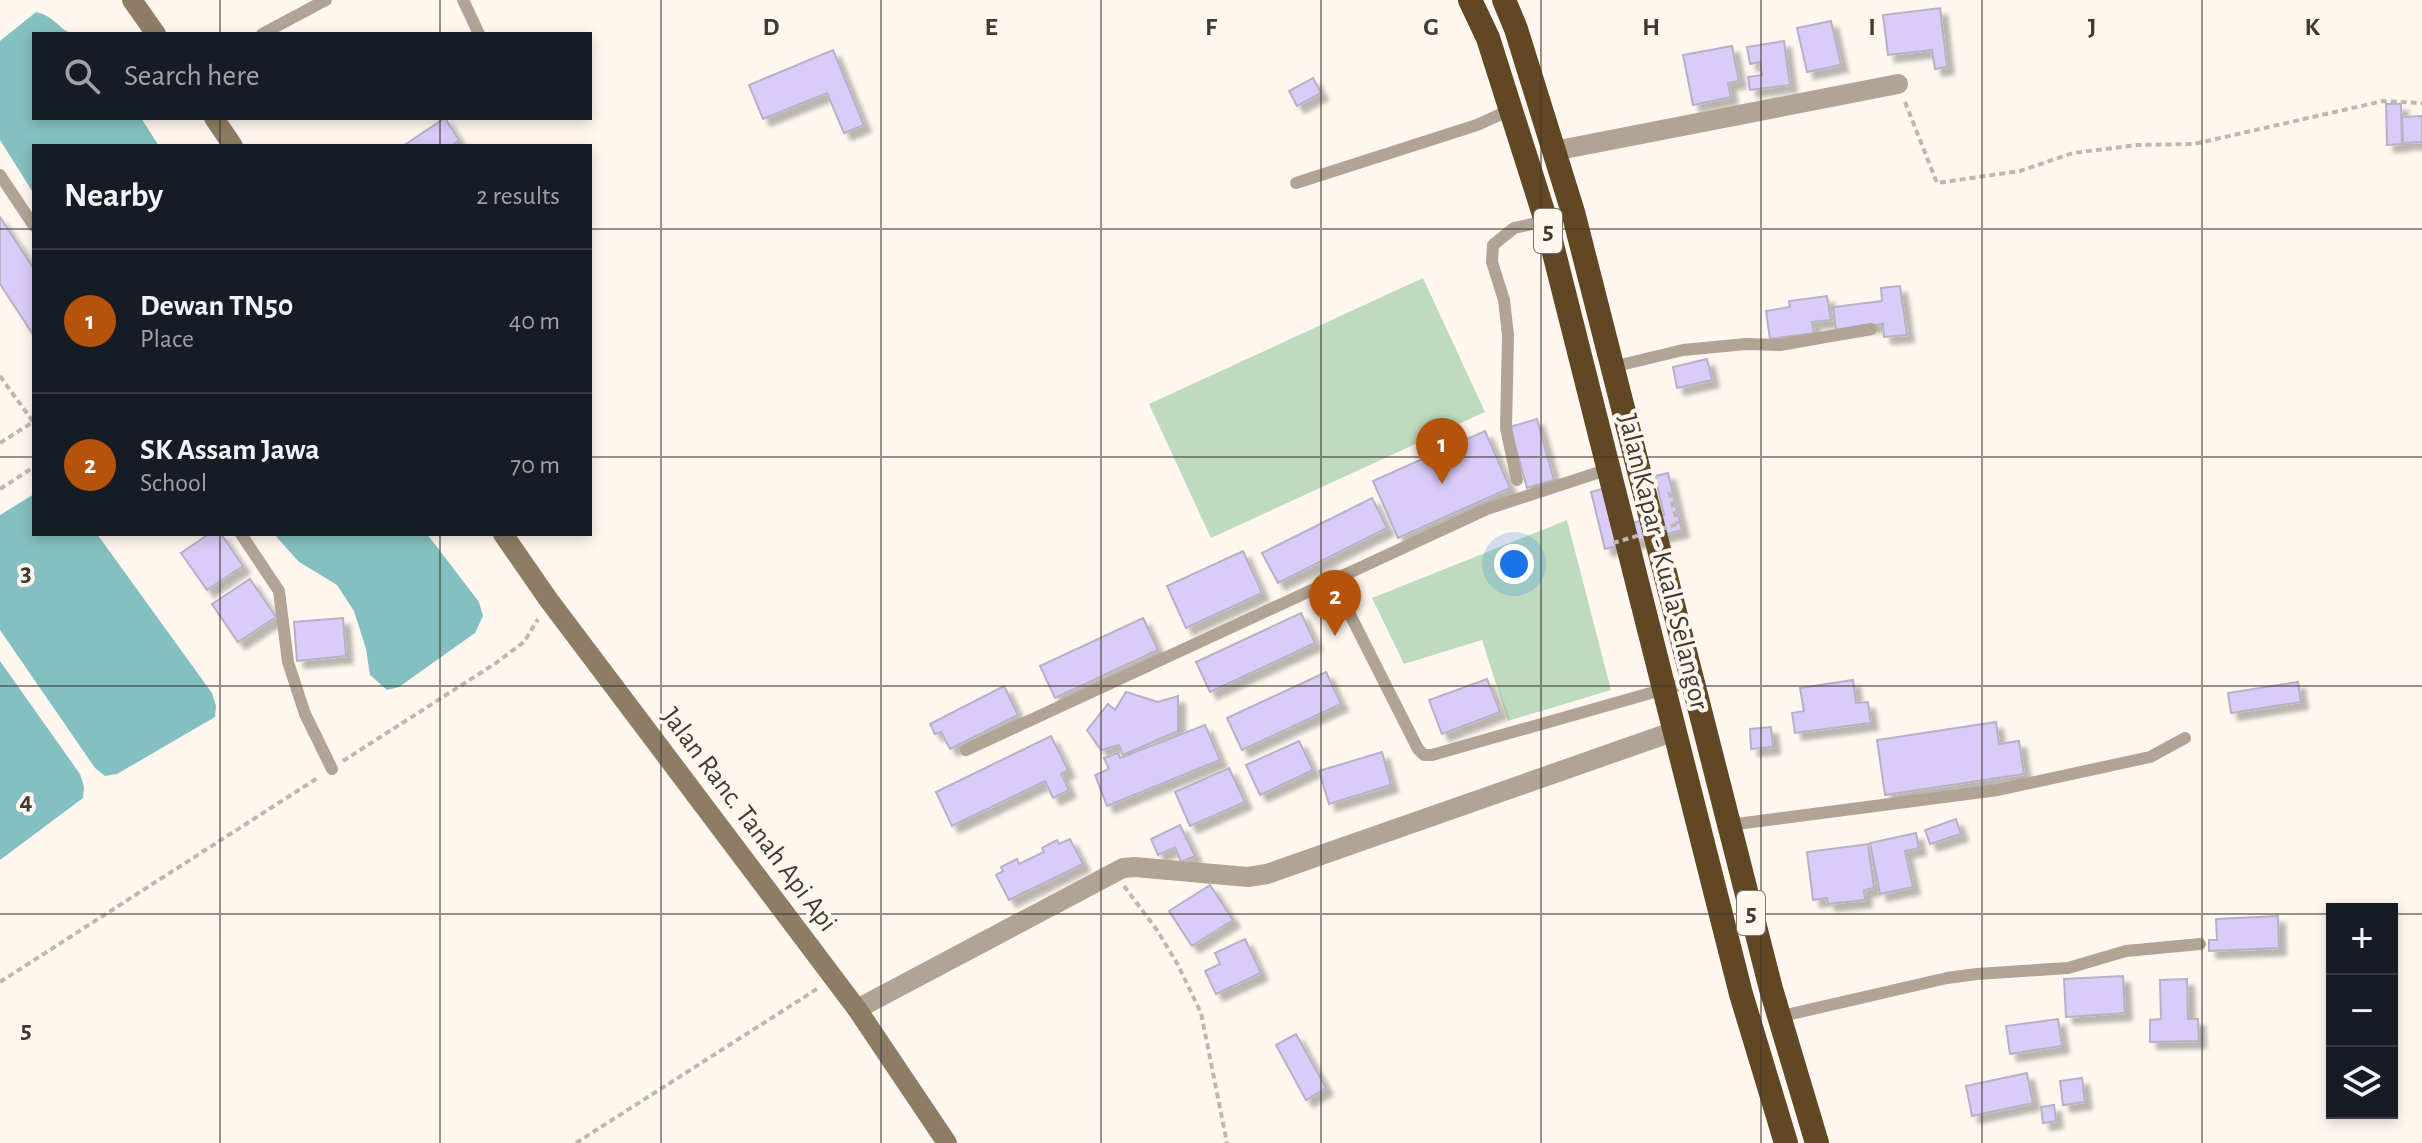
<!DOCTYPE html>
<meta charset="utf-8">
<style>
:root{--surface:#171b24;--page:#242831;--text:#f1f3f6;--muted:#9ea1a6;--line:#363941;--accent:#b45309}
body{margin:0;font-family:"Alegreya Sans",sans-serif;background:var(--page);color:var(--text)}
.controls{position:absolute;right:24px;bottom:24px;display:grid;overflow:hidden;border-radius:0px;box-shadow:0 4px 12px #0003}
.controls button{width:72px;height:72px;display:grid;place-items:center;padding:0;border:0;border-bottom:2px solid var(--line);background:var(--surface);color:var(--text);font:40px sans-serif}
.you{position:absolute;left:1514px;top:564px;width:28px;height:28px;margin:-20px;border:6px solid #fff;border-radius:50%;background:#1a73e8;box-shadow:0 0 0 12px #1a73e833}
.badge{display:grid;place-items:center;width:52px;height:52px;border-radius:50%;background:var(--accent);color:#fff;font-size:26px;font-weight:700}
.pin{position:absolute;translate:-50% -66px;filter:drop-shadow(0 2px 4px #0008)}
.pin::after{content:'';position:absolute;top:42px;width:28px;height:24px;background:inherit;clip-path:polygon(0 0,100% 0,50% 100%)}
.list{margin:0;padding:0;list-style:none}
h2{display:flex;justify-content:space-between;align-items:center;height:104px;margin:0;padding:0 32px;font-size:34px}
h2 small{font-size:26px;font-weight:400;color:var(--muted)}
.list li{display:grid;grid-template-columns:52px 1fr auto;gap:24px;align-items:center;box-sizing:border-box;height:144px;padding:0 32px;border-top:2px solid var(--line)}
.list b{display:block;font-size:30px;white-space:nowrap}
.list p{margin:0;font-size:26px;white-space:nowrap;color:var(--muted)}
.list em{font-size:26px;font-style:normal;color:var(--muted)}
.icon{flex:none;width:44px;height:44px;fill:none;stroke:currentColor;stroke-width:2;stroke-linecap:round;stroke-linejoin:round}
.map{position:relative;flex:none;width:2422px;height:1143px;overflow:hidden}
.search{position:absolute;background:var(--surface);box-shadow:0 4px 12px #0003;left:32px;top:32px;width:560px;height:88px;display:flex;align-items:center;gap:20px;box-sizing:border-box;padding:0 28px;border-radius:0px;color:var(--muted);font-size:30px}
.panel{position:absolute;background:var(--surface);box-shadow:0 4px 12px #0003;left:32px;top:144px;width:560px;height:392px;border-radius:0px}
.map>svg:first-child{display:block}
.green{fill:#bedcbd}
.water{fill:#84c0c1}
.building{fill:#d9ccf8;stroke:#b7b1c6;stroke-width:2;filter:url(#shadow)}
.lines{fill:none;stroke-linecap:round;stroke-linejoin:round}
.path{stroke:#bfb8b1;stroke-width:4;stroke-dasharray:6 4;stroke-linecap:butt}
.lane{stroke:#b2a494;stroke-width:12}
.street{stroke:#b2a494;stroke-width:20}
.secondary{stroke:#8f7c64;stroke-width:20}
.highway{stroke:#614724;stroke-width:24}
.path-bridge{stroke:#bfb8b1;stroke-width:4;stroke-dasharray:6 4;stroke-linecap:butt}
.grid{fill:none;stroke:#413a33;stroke-width:2;stroke-opacity:0.55}
.labels{text-anchor:middle;dominant-baseline:central;stroke-width:8;stroke-linejoin:round;paint-order:stroke}
.shield{fill:#fff7f0;stroke:#7a736c;stroke-width:2}
.shield-label{font-size:26px;font-weight:bold;fill:#413a33}
.street-label{font-size:28px;fill:#413a33;stroke:#fff7f0}
.grid-label{font-size:26px;text-anchor:middle;font-weight:bold;fill:#413a33;stroke:#fff7f0;stroke-width:8;stroke-linejoin:round;paint-order:stroke}
</style>
<div class="map">
<svg width="2422" height="1143" viewBox="0 0 2422 1143">
<defs>
<filter id="shadow"><feDropShadow dx="7" dy="7" stdDeviation="2" flood-color="#0004"/></filter>
</defs>
<rect width="100%" height="100%" fill="#fff7f0"/>
<g class="green">
<polygon points="1423,278 1485,412 1211,538 1149,404"/>
<polygon points="1567,520 1611,690 1508,721 1482,640 1404,664 1372,598"/>
</g>
<g class="water">
<path d="M 36,12 C 56,17 55,26 72,34 L 34,34 L 34,118 L 141,118 L 159,146 L 34,146 L 34,194 L 0,140 L 0,41 Z"/>
<polygon points="34,494 34,534 97,534 212,693 216,706 215,717 117,774 105,776 95,768 0,630 0,515"/>
<polygon points="274,534 427,534 479,602 483,616 475,633 399,687 387,690 370,675 366,649 354,611 337,585 299,562"/>
<polygon points="0,661 80,774 84,787 83,798 0,860"/>
</g>
<g class="building">
<polygon points="1940,8 1947,67 1935,69 1932,50 1888,55 1883,15"/>
<polygon points="1831,21 1841,65 1807,72 1797,28"/>
<polygon points="1784,41 1790,85 1750,90 1748,77 1762,75 1760,62 1750,64 1747,47"/>
<polygon points="1732,46 1739,81 1728,83 1731,97 1693,105 1683,55"/>
<polygon points="833,50 864,125 844,133 827,93 763,119 749,85"/>
<polygon points="1313,78 1321,93 1297,106 1289,91"/>
<polygon points="2386,104 2401,104 2402,144 2387,145"/>
<polygon points="2422,116 2422,142 2403,143 2402,117"/>
<polygon points="445,118 459,140 451,146 403,146"/>
<polygon points="0,217 34,269 34,336 0,284"/>
<polygon points="1900,286 1907,335 1884,337 1883,324 1836,330 1833,307 1882,301 1881,288"/>
<polygon points="1827,296 1831,320 1812,322 1814,333 1770,339 1766,311 1790,307 1789,301"/>
<polygon points="1707,359 1712,380 1677,388 1673,367"/>
<polygon points="1537,419 1554,480 1527,488 1510,427"/>
<polygon points="1485,431 1510,488 1398,538 1373,481"/>
<polygon points="1668,473 1682,530 1605,549 1591,492 1602,489 1612,528 1664,515 1655,476"/>
<polygon points="1372,498 1387,528 1278,583 1262,553"/>
<polygon points="209,534 221,534 243,566 207,590 181,553"/>
<polygon points="1243,551 1262,593 1186,628 1167,586"/>
<polygon points="250,579 276,617 238,642 212,604"/>
<polygon points="1301,613 1315,643 1210,692 1196,662"/>
<polygon points="343,618 346,656 297,661 294,622"/>
<polygon points="1143,618 1158,650 1055,698 1040,666"/>
<polygon points="1326,672 1341,704 1242,750 1227,718"/>
<polygon points="1487,679 1500,712 1442,734 1429,700"/>
<polygon points="1853,680 1856,703 1868,702 1871,723 1795,733 1792,713 1804,711 1800,688"/>
<polygon points="2298,682 2301,702 2231,713 2228,693"/>
<polygon points="1004,686 1018,715 950,749 941,732 935,734 930,724"/>
<polygon points="1126,692 1158,702 1178,696 1178,731 1123,755 1119,745 1101,750 1087,730 1108,704 1115,710"/>
<polygon points="1996,722 1999,744 2019,741 2024,774 1885,795 1877,740"/>
<polygon points="1205,725 1220,760 1107,806 1095,775 1109,769 1104,758 1118,753 1120,758"/>
<polygon points="1771,727 1773,747 1751,749 1750,729"/>
<polygon points="1051,736 1068,770 1061,774 1069,790 1053,798 1045,781 952,826 936,792"/>
<polygon points="1299,741 1313,770 1260,795 1246,765"/>
<polygon points="1382,752 1391,785 1329,804 1319,771"/>
<polygon points="1229,768 1245,802 1190,826 1175,792"/>
<polygon points="1956,819 1961,834 1930,844 1925,830"/>
<polygon points="1180,825 1195,856 1181,862 1175,847 1158,855 1151,839"/>
<polygon points="1916,833 1919,848 1905,851 1913,887 1880,894 1870,843"/>
<polygon points="1070,839 1083,864 1009,900 996,875 1003,871 1001,867 1017,859 1019,864 1044,852 1042,848 1057,840 1059,844"/>
<polygon points="1868,844 1874,888 1864,890 1865,900 1828,904 1827,898 1813,900 1807,852"/>
<polygon points="1210,885 1233,920 1192,946 1169,911"/>
<polygon points="2278,916 2279,948 2209,951 2209,940 2217,940 2216,919"/>
<polygon points="1245,939 1261,973 1216,994 1205,971 1220,964 1215,953"/>
<polygon points="2123,976 2125,1013 2066,1017 2064,979"/>
<polygon points="2187,979 2188,1019 2198,1019 2199,1041 2150,1042 2150,1020 2161,1019 2160,980"/>
<polygon points="2058,1019 2062,1046 2010,1054 2006,1026"/>
<polygon points="1296,1034 1326,1088 1306,1100 1276,1045"/>
<polygon points="2027,1073 2033,1103 1972,1116 1966,1086"/>
<polygon points="2082,1078 2085,1102 2063,1105 2060,1081"/>
<polygon points="2054,1105 2056,1121 2043,1123 2041,1107"/>
</g>
<g class="lines">
<g class="path">
<polyline points="1905,102 1937,183 2020,171 2073,153 2137,145 2194,144 2383,101 2422,103"/>
<polyline points="0,376 34,423"/>
<polyline points="0,443 33,422"/>
<polyline points="0,489 34,467"/>
<polyline points="1669,492 1678,524"/>
<polyline points="343,761 496,663 524,642 538,619"/>
<polyline points="1124,886 1157,930 1178,965 1201,1013 1227,1143"/>
<polyline points="0,982 319,777"/>
<polyline points="576,1143 820,987"/>
</g>
<g class="lane">
<polyline points="463,0 479,34"/>
<polyline points="262,34 326,0"/>
<polyline points="0,175 34,226"/>
<polyline points="1296,183 1477,125 1510,110"/>
<polyline points="1612,367 1683,350 1746,344 1780,345 1871,329"/>
<polyline points="1517,480 1506,428 1508,335 1504,300 1492,262 1493,245 1514,228 1546,221"/>
<polyline points="241,534 279,591 288,662 305,714 332,769"/>
<polyline points="1333,581 1418,749 1424,755 1432,755 1693,681"/>
<polyline points="966,750 1487,509 1609,469"/>
<polyline points="1729,825 1998,790 2150,757 2185,738"/>
<polyline points="1778,1017 1947,978 1977,974 2068,968 2126,951 2200,944"/>
</g>
<g class="street">
<polyline points="1554,151 1898,84"/>
<polyline points="857,1009 1123,868 1134,867 1248,877 1267,874 1675,731"/>
</g>
<g class="secondary">
<polyline points="132,0 156,34"/>
<polyline points="214,118 233,146"/>
<polyline points="503,534 548,599 857,1009 947,1143"/>
</g>
<g class="highway">
<polyline points="1470,0 1488,38 1546,221 1741,994 1786,1143"/>
<polyline points="1504,0 1516,29 1573,212 1771,989 1817,1143"/>
</g>
<polyline class="path-bridge" points="1613,543 1678,524"/>
</g>
<path class="grid" d="M 220,0 L 220,34M 440,0 L 440,34M 661,0 L 661,1143M 881,0 L 881,1143M 1101,0 L 1101,1143M 1321,0 L 1321,1143M 1541,0 L 1541,1143M 1761,0 L 1761,1143M 1982,0 L 1982,1143M 2202,0 L 2202,1143M 220,118 L 220,146M 440,118 L 440,146M 0,229 L 34,229M 590,229 L 2422,229M 0,457 L 34,457M 590,457 L 2422,457M 220,534 L 220,1143M 440,534 L 440,1143M 0,686 L 2422,686M 0,914 L 2332,914M 2392,914 L 2422,914"/>
<g class="labels">
<g class="shield">
<rect x="1534" y="209" width="28" height="44" rx="6"/>
<rect x="1737" y="891" width="28" height="44" rx="6"/>
</g>
<g class="shield-label">
<text x="1548" y="231">5</text>
<text x="1751" y="913">5</text>
</g>
<g class="street-label">
<text transform="translate(1663 562) rotate(76)">Jalan Kapar - Kuala Selangor</text>
<text transform="translate(749 820) rotate(53)">Jalan Ranc. Tanah Api Api</text>
</g>
</g>
<g class="grid-label">
<text x="771" y="35">D</text>
<text x="991" y="35">E</text>
<text x="1211" y="35">F</text>
<text x="1431" y="35">G</text>
<text x="1651" y="35">H</text>
<text x="1872" y="35">I</text>
<text x="2092" y="35">J</text>
<text x="2312" y="35">K</text>
<text x="26" y="581">3</text>
<text x="26" y="809">4</text>
<text x="26" y="1038">5</text>
</g>
</svg>
<div class="controls">
<button>+</button>
<button>−</button>
<button><svg class="icon" aria-label="layers" viewBox="0 0 24 24"><path d="M12 4l9 5-9 5-9-5zM3 14l9 5 9-5"/></svg></button>
</div>
<div class="you"></div>
<div class="pin badge" style="left:1442px;top:484px">1</div>
<div class="pin badge" style="left:1335px;top:636px">2</div>
<div class="search"><svg class="icon" aria-label="search" viewBox="0 0 24 24"><circle cx="10" cy="10" r="6"/><path d="M15 15l6 6"/></svg>Search here</div>
<section class="panel">
<h2>Nearby<small>2 results</small></h2>
<ul class="list">
<li><span class="badge">1</span><div><b>Dewan TN50</b><p>Place</p></div><em>40 m</em></li>
<li><span class="badge">2</span><div><b>SK Assam Jawa</b><p>School</p></div><em>70 m</em></li>
</ul>
</section>
</div>
